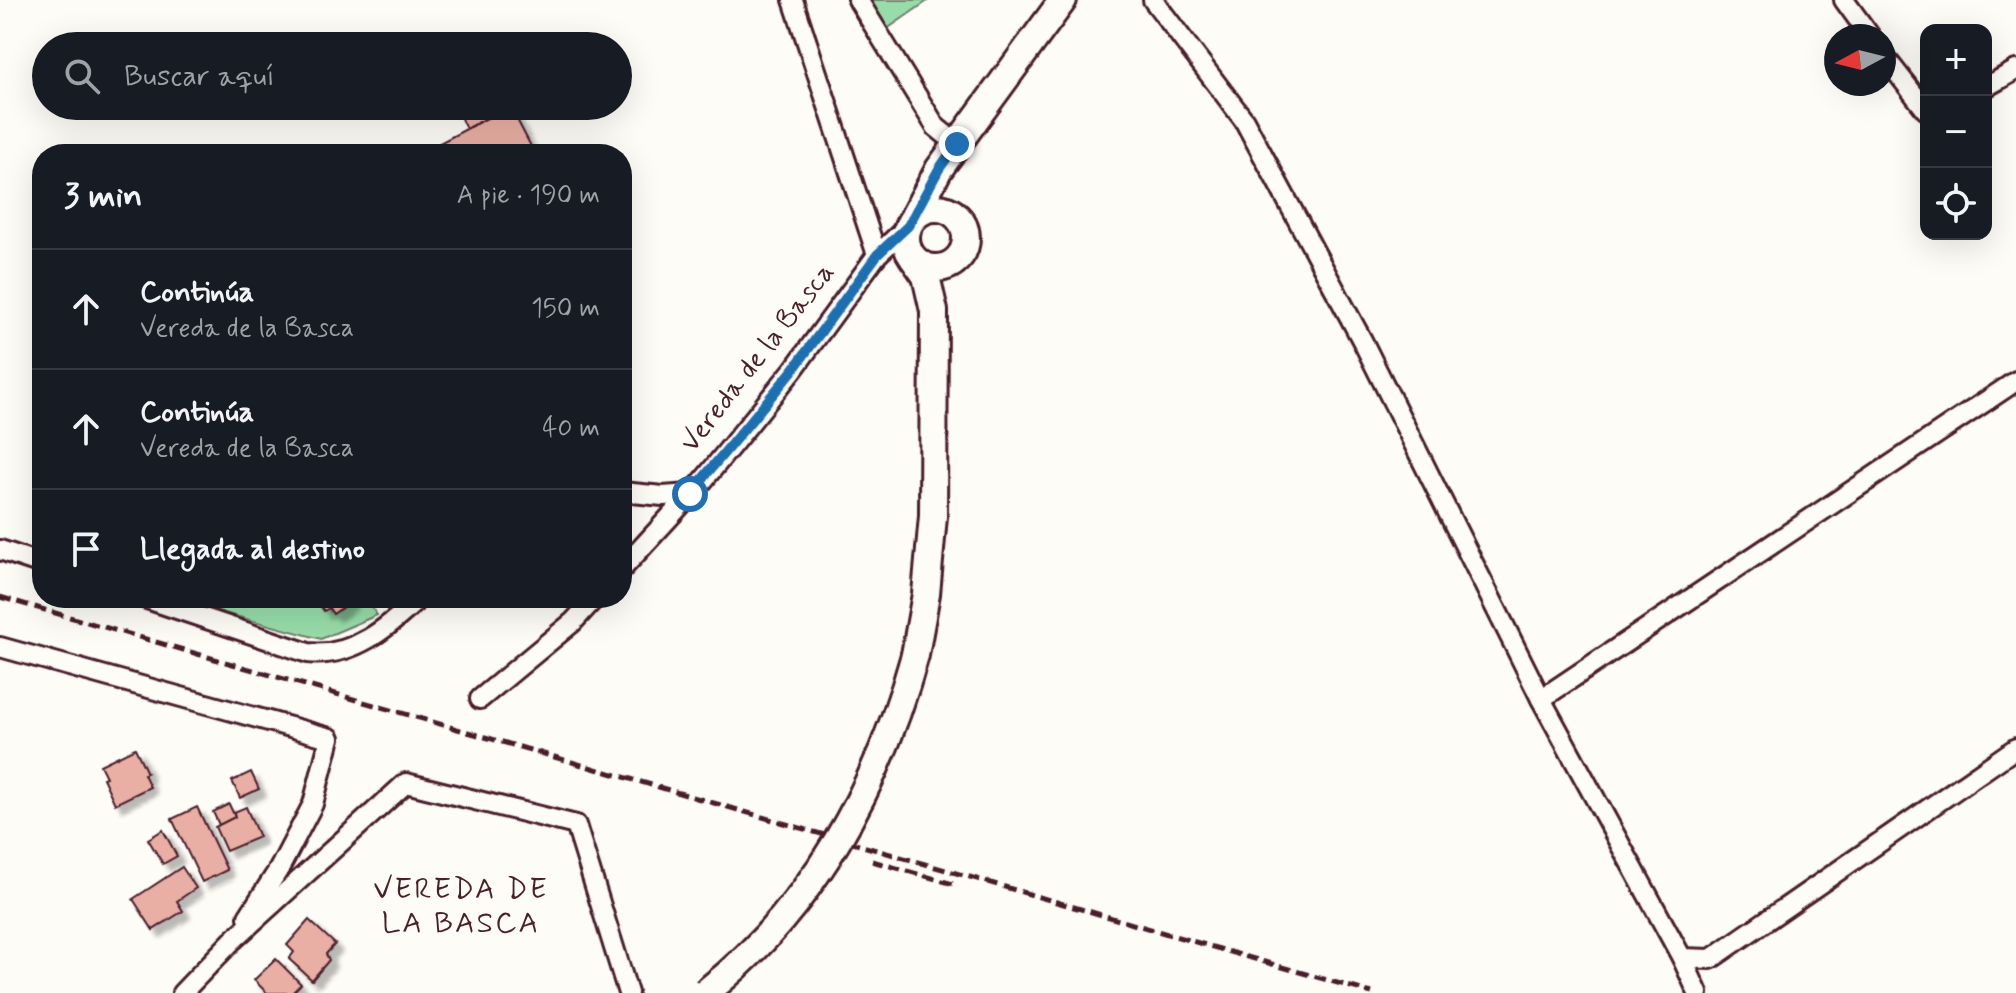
<!DOCTYPE html>
<html lang="es">
<meta charset="utf-8">
<style>
:root{--surface:#171b24;--page:#20242c;--text:#f1f3f6;--muted:#9ea1a6;--line:#363941}
body{margin:0;font-family:Mynerve,sans-serif;background:var(--page);color:var(--text)}
.controls{position:absolute;right:24px;top:24px;display:grid;overflow:hidden;border-radius:16px;box-shadow:0 8px 32px #0002}
.controls button{width:72px;height:72px;display:grid;place-items:center;padding:0;border:0;border-bottom:2px solid var(--line);background:var(--surface);color:var(--text);font:40px sans-serif}
.compass{position:absolute;left:1824px;top:24px;width:72px;height:72px;border-radius:50%;background:var(--surface);box-shadow:0 8px 32px #0002;rotate:263deg}
.stop{position:absolute;width:24px;height:24px;margin:-18px;border:6px solid #1f6fb2;border-radius:50%;background:#fff}
.stop.end{background:#1f6fb2;border-color:#fff;box-shadow:0 2px 8px #0008}
.list{margin:0;padding:0;list-style:none}
h2{display:flex;justify-content:space-between;align-items:center;height:104px;margin:0;padding:0 32px;font-size:34px}
h2 small{font-size:26px;font-weight:400;color:var(--muted)}
.list li{display:grid;grid-template-columns:52px 1fr auto;gap:24px;align-items:center;box-sizing:border-box;height:120px;padding:0 32px;border-top:2px solid var(--line)}
.list b{display:block;font-size:30px;white-space:nowrap}
.list p{margin:0;font-size:26px;white-space:nowrap;color:var(--muted)}
.list em{font-size:26px;font-style:normal;color:var(--muted)}
.icon{flex:none;width:44px;height:44px;fill:none;stroke:currentColor;stroke-width:2;stroke-linecap:round;stroke-linejoin:round}
.map{position:relative;flex:none;width:2016px;height:993px;overflow:hidden}
.search{position:absolute;background:var(--surface);box-shadow:0 8px 32px #0002;left:32px;top:32px;width:600px;height:88px;display:flex;align-items:center;gap:20px;box-sizing:border-box;padding:0 28px;border-radius:44px;color:var(--muted);font-size:30px}
.panel{position:absolute;background:var(--surface);box-shadow:0 8px 32px #0002;left:32px;top:144px;width:600px;height:464px;border-radius:32px}
.map>svg:first-child{display:block}
.green{fill:#98dda9;stroke:#717e6a;stroke-width:2}
.building{fill:#e9afa4;stroke:#4a1f2b;stroke-width:2;filter:url(#shadow)}
.lines{fill:none;stroke-linecap:round;stroke-linejoin:round}
.street-casing{stroke:#4a1f2b;stroke-width:24}
.secondary-casing{stroke:#4a1f2b;stroke-width:32}
.street{stroke:#fdfcf7;stroke-width:18}
.secondary{stroke:#fdfcf7;stroke-width:26}
.rail{stroke:#4a1f2b;stroke-width:5;stroke-dasharray:12 6;stroke-linecap:butt}
.secondary-bridge-casing{stroke:#4a1f2b;stroke-width:32;stroke-linecap:butt}
.secondary-bridge{stroke:#fdfcf7;stroke-width:26}
.route{stroke:#1f6fb2;stroke-width:10}
.labels{text-anchor:middle;dominant-baseline:central;stroke-width:8;stroke-linejoin:round;paint-order:stroke}
.street-label{font-size:28px;fill:#4a1f2b;stroke:#fdfcf7}
.neighbourhood-label{font-size:30px;letter-spacing:2px;fill:#4a1f2b;stroke:#fdfcf7}
</style>
<div class="map">
<svg width="2016" height="993" viewBox="0 0 2016 993">
<defs>
<filter id="shadow"><feDropShadow dx="7" dy="7" stdDeviation="2" flood-color="#0004"/></filter>
</defs>
<rect width="100%" height="100%" fill="#fdfcf7"/>
<filter id="ink" filterUnits="userSpaceOnUse"><feTurbulence type="fractalNoise" baseFrequency=".0125" numOctaves="2"/><feDisplacementMap in="SourceGraphic" scale="16" xChannelSelector="R" yChannelSelector="G"/><feConvolveMatrix kernelMatrix="1 2 1 2 8 2 1 2 1" color-interpolation-filters="sRGB"/></filter>
<g filter="url(#ink)">
<g class="green">
<polygon points="863,0 929,0 884,31"/>
<polygon points="211,598 365,598 377,615 321,639 217,611"/>
</g>
<g class="building">
<polygon points="455,106 510,106 466,129"/>
<polygon points="510,106 535,154 435,154 432,147"/>
<polygon points="315,598 347,598 350,602 333,614 329,608 324,611"/>
<polygon points="135,748 147,773 144,774 150,787 115,804 103,778 106,777 100,765"/>
<polygon points="251,772 259,789 240,798 232,781"/>
<polygon points="229,804 235,817 219,825 213,812"/>
<polygon points="197,807 227,870 202,882 172,819"/>
<polygon points="246,807 259,837 226,851 215,827 235,817 234,812"/>
<polygon points="163,830 177,856 163,864 148,839"/>
<polygon points="182,867 196,888 177,901 183,911 153,930 133,899"/>
<polygon points="309,920 335,944 326,954 329,960 312,980 289,959 294,952 287,945"/>
<polygon points="276,959 301,984 292,993 267,993 254,980"/>
</g>
<g class="lines">
<g class="street-casing">
<g id="street">
<polyline points="793,0 877,255"/>
<polyline points="858,0 936,127 957,144"/>
<polyline points="1153,0 1244,120 1363,342 1541,699"/>
<polyline points="1844,0 1870,36"/>
<polyline points="1884,56 1926,110"/>
<polyline points="1986,87 2016,70"/>
<polyline points="2016,381 1541,699 1682,958 1711,959 2016,748"/>
<polyline points="622,492 663,496 690,494"/>
<polyline points="0,550 42,564"/>
<polyline points="622,569 702,482 793,370 877,255 908,226"/>
<path d="M 144,598 L 308,653 C 353,658 389,627 419,598"/>
<polyline points="0,647 330,738 313,804 279,869 248,917"/>
<polyline points="480,699 573,622 595,598"/>
<polyline points="1682,958 1698,993"/>
<polyline points="182,993 233,940 406,783 576,825 628,993"/>
</g>
</g>
<g class="secondary-casing">
<g id="secondary">
<circle cx="936" cy="238" r="30"/>
<polyline points="914,216 939,169 1063,0"/>
<polyline points="913,258 926,276 934,311 933,516 926,594 915,655"/>
</g>
</g>
<use href="#street" class="street"/>
<use href="#secondary" class="secondary"/>
<g class="rail">
<polyline points="0,597 1372,993"/>
<polyline points="872,861 957,885"/>
</g>
<g class="secondary-bridge-casing">
<path id="secondary-bridge" d="M 705,993 C 813,909 879,785 915,655"/>
</g>
<use href="#secondary-bridge" class="secondary-bridge"/>
</g>
</g>
<g class="lines" filter="url(#ink)">
<polyline class="route" points="690,494 793,370 877,255 908,226 939,169 957,144"/>
</g>
<g class="labels">
<g class="street-label">
<text transform="translate(758 358) rotate(-52)">Vereda de la Basca</text>
</g>
<g class="neighbourhood-label">
<text x="461" y="889">VEREDA DE<tspan x="461" dy="34">LA BASCA</tspan></text>
</g>
</g>
</svg>
<div class="controls">
<button>+</button>
<button>−</button>
<button><svg class="icon" aria-label="locate" viewBox="0 0 24 24"><circle cx="12" cy="12" r="6"/><path d="M12 2v4M12 18v4M2 12h4M18 12h4"/></svg></button>
</div>
<svg class="compass" viewBox="-18 -18 36 36"><path d="M0-13l5 13h-10z" fill="#e53935"/><path d="M0 13l5-13h-10z" fill="#9ea1a6"/></svg>
<div class="stop" style="left:690px;top:494px"></div>
<div class="stop end" style="left:957px;top:144px"></div>
<div class="search"><svg class="icon" aria-label="search" viewBox="0 0 24 24"><circle cx="10" cy="10" r="6"/><path d="M15 15l6 6"/></svg>Buscar aquí</div>
<section class="panel">
<h2>3 min<small>A pie · 190 m</small></h2>
<ul class="list">
<li><svg class="icon" aria-label="ahead" viewBox="0 0 24 24"><path d="M12 20V5M6 11l6-6 6 6"/></svg><div><b>Continúa</b><p>Vereda de la Basca</p></div><em>150 m</em></li>
<li><svg class="icon" aria-label="ahead" viewBox="0 0 24 24"><path d="M12 20V5M6 11l6-6 6 6"/></svg><div><b>Continúa</b><p>Vereda de la Basca</p></div><em>40 m</em></li>
<li><svg class="icon" aria-label="arrive" viewBox="0 0 24 24"><path d="M6 21V4h12l-3 4 3 4H6"/></svg><div><b>Llegada al destino</b></div></li>
</ul>
</section>
</div>
